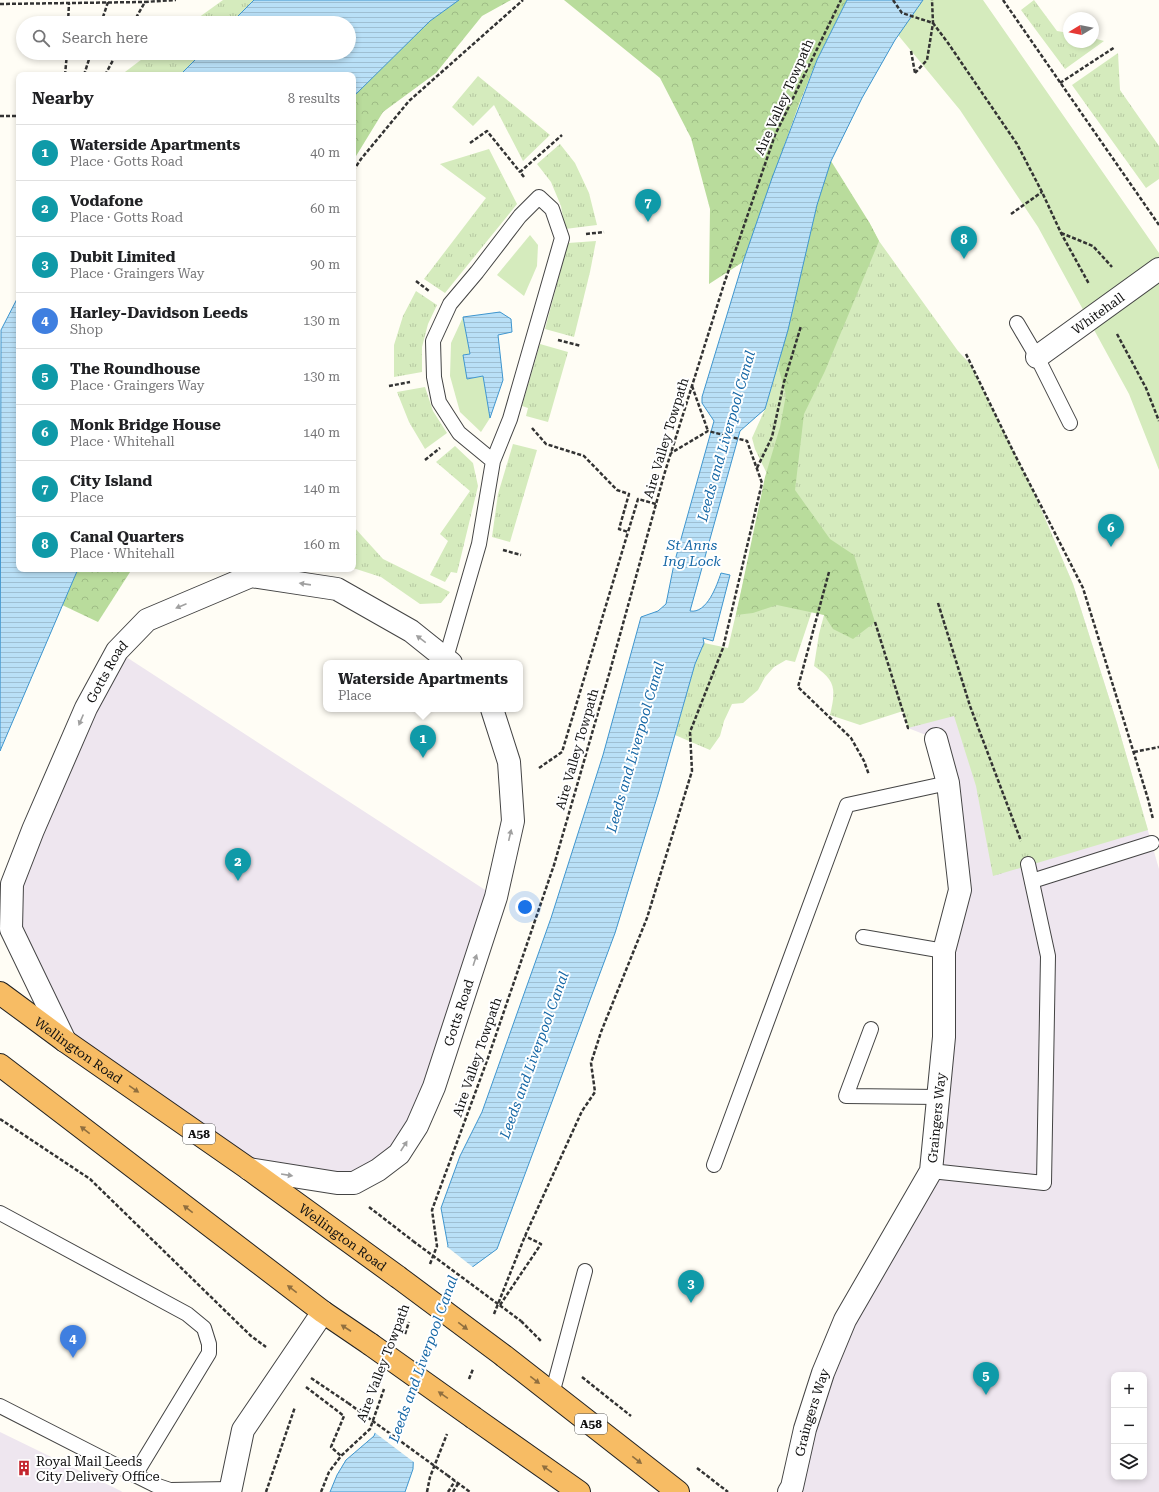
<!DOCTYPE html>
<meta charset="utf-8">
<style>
:root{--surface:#fff;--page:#f2f2f2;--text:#202124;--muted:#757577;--line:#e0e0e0;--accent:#c4262e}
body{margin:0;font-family:"Roboto Serif",serif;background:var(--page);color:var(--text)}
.controls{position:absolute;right:12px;bottom:12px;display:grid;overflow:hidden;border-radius:8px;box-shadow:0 2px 6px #0003}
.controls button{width:36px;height:36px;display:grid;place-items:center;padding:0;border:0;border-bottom:1px solid var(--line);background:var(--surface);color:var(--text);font:20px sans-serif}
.compass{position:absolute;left:1063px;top:12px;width:36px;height:36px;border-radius:50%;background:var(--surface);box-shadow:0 2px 6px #0003;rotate:260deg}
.you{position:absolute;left:525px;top:907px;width:14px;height:14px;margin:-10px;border:3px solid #fff;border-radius:50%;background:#1a73e8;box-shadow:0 0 0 6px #1a73e833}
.badge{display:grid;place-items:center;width:26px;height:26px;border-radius:50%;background:var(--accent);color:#fff;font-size:13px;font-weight:700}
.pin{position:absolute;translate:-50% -33px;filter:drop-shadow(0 1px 2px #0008)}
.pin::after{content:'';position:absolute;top:21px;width:14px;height:12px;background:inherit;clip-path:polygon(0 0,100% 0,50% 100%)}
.popup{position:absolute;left:323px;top:660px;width:200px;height:52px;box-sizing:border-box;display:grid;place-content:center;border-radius:8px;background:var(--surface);filter:drop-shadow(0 1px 3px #0005);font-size:13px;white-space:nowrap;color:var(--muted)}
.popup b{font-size:15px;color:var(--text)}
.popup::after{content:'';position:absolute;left:50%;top:100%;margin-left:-8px;border:8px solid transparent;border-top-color:var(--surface)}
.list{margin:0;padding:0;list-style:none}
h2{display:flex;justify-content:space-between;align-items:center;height:52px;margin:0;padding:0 16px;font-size:17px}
h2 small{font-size:13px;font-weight:400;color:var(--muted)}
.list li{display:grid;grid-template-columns:26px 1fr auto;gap:12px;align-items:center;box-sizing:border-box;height:56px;padding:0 16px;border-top:1px solid var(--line)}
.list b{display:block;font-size:15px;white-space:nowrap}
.list p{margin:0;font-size:13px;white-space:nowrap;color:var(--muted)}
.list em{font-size:13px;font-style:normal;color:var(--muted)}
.icon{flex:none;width:22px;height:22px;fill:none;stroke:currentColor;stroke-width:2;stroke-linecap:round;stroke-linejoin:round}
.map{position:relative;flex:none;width:1159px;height:1492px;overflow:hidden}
.search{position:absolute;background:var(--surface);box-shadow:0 2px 6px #0003;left:16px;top:16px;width:340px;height:44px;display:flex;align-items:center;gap:10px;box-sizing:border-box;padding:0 14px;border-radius:22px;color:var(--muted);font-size:15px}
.panel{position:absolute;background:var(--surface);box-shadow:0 2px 6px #0003;left:16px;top:72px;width:340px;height:500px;border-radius:8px}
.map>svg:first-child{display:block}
.industrial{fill:#eee6ef;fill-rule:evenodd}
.grass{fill:url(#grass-tufts)}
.forest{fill:url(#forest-crowns)}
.park{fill:#d5ebbd}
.water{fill:url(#water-rules);stroke:#3f96cf}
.pier{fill:#fffdf5}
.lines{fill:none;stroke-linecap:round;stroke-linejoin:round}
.service-casing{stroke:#444;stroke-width:16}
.minor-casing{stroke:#444;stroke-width:24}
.trunk-casing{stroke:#222;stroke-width:24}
.path{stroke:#333;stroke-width:2.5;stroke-dasharray:4 2;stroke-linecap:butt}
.service{stroke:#fff;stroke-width:14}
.minor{stroke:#fff;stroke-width:22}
.trunk{stroke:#f7bc64;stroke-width:22}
.trunk-bridge-casing{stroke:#222;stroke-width:24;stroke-linecap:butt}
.path-bridge{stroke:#333;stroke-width:2.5;stroke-dasharray:4 2;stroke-linecap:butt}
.trunk-bridge{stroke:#f7bc64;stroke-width:22}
.oneway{fill:#a0a0a0}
.oneway2{fill:#906f3f}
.labels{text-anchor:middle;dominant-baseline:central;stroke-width:4;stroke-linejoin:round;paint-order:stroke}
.shield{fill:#fff;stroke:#585858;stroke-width:1}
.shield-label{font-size:12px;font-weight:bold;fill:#111}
.street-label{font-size:13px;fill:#111;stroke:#fff}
.poi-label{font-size:13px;fill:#111;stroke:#fff;text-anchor:start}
.water-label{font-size:14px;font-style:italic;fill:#1768a6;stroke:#fff}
</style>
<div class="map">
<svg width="1159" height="1492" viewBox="0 0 1159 1492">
<defs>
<pattern id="grass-tufts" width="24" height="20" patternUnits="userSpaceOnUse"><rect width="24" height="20" fill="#d5ebbd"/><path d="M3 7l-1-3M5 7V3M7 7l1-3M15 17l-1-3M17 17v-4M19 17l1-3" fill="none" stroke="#b6c8a1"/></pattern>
<pattern id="forest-crowns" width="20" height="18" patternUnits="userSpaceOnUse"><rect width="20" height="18" fill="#b9dc9c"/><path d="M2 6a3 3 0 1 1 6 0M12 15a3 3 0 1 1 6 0" fill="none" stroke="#9ebc85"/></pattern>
<pattern id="water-rules" width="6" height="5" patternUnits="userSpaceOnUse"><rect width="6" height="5" fill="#b9e0f7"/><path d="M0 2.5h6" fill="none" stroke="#9ebfd3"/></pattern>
</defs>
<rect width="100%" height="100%" fill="#fffdf5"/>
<g class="industrial">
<path d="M 958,351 L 970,364 L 1032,488 L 1073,584 L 1117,723 L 1159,869 L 1159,1492 L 789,1492 L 823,1373 L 931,1171 L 960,890 L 936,739 L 908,728 L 903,711 ZM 1114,1375 L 1144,1375 L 1144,1477 L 1114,1477 Z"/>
<polygon points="117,651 496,897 417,1126 354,1183 249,1169 65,1041 11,929 12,884"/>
<polygon points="0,1432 121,1491 122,1492 0,1492"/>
</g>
<g class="grass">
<polygon points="223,0 254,0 231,23 191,23"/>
<polygon points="1034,0 1057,31 1069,33 1069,42 1093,42 1093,38 1104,41 1065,69 1021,10"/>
<polygon points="150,53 202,53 180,75 121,75"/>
<polygon points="1118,53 1120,90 1159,146 1159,179 1146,188 1072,85"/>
<polygon points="478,76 550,135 523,161 494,105 473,126 452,107"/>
<polygon points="560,144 575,163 589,193 597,225 565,229 561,206 551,182 537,164"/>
<polygon points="489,149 517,204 445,293 424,279 486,198 440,164"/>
<path d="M 869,222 L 879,241 L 958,351 L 970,364 L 1032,488 L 1073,584 L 1117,723 L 1148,830 L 993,876 L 976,786 L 954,716 L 908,728 L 903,711 L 860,725 L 830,715 C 836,690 836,680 814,666 L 819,634 L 824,615 L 812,611 L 795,662 L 786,660 L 774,667 L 765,677 L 758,690 L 743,703 L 732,704 L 724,721 L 720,736 L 710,750 L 675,735 L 695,664 L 704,643 L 728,648 L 768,476 L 755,449 L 752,438 L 765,409 L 788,330 Z"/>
<polygon points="596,241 590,272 574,337 545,329 568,243"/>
<polygon points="416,291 437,305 428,324 422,347 422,372 394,377 394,345 403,316"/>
<polygon points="540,344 568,352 548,422 526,416 528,408 522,406"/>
<polygon points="425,387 433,411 447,433 425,449 409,422 397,392"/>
<polygon points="513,444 537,450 510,542 492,537 498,494"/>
<polygon points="455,446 473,463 478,486 457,573 451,572 445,582 430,575 448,541 440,534 470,491 436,462"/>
<polygon points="353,526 383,559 450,592 441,603 420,604 381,577 353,568"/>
</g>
<g class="forest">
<polygon points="438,0 511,0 482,16 436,73 383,112 353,161 353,84"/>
<polygon points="564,0 847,0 817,60 799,104 743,262 709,284 710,209 691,138 660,78"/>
<polygon points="831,161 869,222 879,241 825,371 804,414 795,490 830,539 854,555 875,622 853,639 833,629 824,615 777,605 753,613 736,615 765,477 780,427 786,395 779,370 784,326 810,208"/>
<polygon points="76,569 132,569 98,622 60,604"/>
</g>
<g class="park">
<polygon points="873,0 983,0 1159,253 1159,470 1129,394 1038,227 960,110 898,35"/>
<polygon points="530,235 538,245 537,266 524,296 497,275"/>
<polygon points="463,317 470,354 463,355 468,379 483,376 490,418 481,432 460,412 450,376 451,343"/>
</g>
<g class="water">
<polygon points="254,0 459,0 430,21 353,97 353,75 180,75 202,53 349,53 349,23 231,23"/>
<path d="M 847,0 L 923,0 L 895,40 L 862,98 L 831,161 L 817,205 L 788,330 L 765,409 L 740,431 L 690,611 C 707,614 717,585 721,573 L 730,575 L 713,641 L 703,638 L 704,643 L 695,664 L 659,791 L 615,933 L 497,1249 L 471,1268 L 414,1443 L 413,1469 L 405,1492 L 330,1492 L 337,1475 L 346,1460 L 374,1436 L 448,1246 L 441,1208 L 460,1156 L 482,1112 L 551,918 L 603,755 L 641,617 L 658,611 L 666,604 L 674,564 L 714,421 L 702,403 L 702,397 L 743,262 L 772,178 L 817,60 Z"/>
<polygon points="19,295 19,569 78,569 0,751 1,330"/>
<polygon points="500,312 511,319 512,332 498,335 503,380 490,418 483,376 467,379 463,355 470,354 463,317"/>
</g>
<polygon class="pier" points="446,1246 474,1268 416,1444 415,1463 374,1432"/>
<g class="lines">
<g class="service-casing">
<g id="service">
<polyline points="1017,323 1037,357 1070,423"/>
<polyline points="446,658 479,544 493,461 510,419 562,238 552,209 539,197 520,216 477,272 450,304 433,341 434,377 439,402 459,433 493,461"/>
<polyline points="1032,881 1152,843"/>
<polyline points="863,937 944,951"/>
<polyline points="871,1029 846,1096 938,1097"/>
<polyline points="714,1165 847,805 948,783"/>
<polyline points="931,1171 1044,1183 1048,956 1028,864"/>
<polyline points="0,1213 187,1314 204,1328 209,1344 209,1353 135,1475 155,1485 170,1490 230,1489"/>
<polyline points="552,1394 585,1271"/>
<polyline points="0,1406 135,1475"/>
</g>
</g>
<g class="minor-casing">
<g id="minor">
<path id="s1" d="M 1037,357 L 1159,269"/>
<path id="s2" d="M 65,1041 L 11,929 L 12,884 L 33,830 L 86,708 L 117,651 L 147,620 L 251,576 L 337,589 L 411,631 L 451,663"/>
<path id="s3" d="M 249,1169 L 337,1183 L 354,1183 L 378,1170 L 399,1154 L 417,1126 L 434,1087 L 496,897 L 513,821 L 509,762 L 492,709"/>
<polyline points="230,1492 243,1430 323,1312"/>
<path id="s4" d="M 789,1492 L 792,1487 L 805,1429 L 823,1373 L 845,1320 L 931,1171 L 944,1037 L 944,951 L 960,890 L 948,783 L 936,739"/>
</g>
</g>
<g class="trunk-casing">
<g id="trunk">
<path id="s5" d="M 0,993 L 65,1041 L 249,1169 L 398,1277"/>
<polyline points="0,1065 323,1312 370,1344"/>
<polyline points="504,1356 678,1492"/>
<polyline points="474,1418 579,1492"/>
</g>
</g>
<g class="path">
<polyline points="893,0 902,13 933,23 948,43 1017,144 1042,192 1061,233 1089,284"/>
<polyline points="1003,0 1159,225"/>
<polyline points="0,4 145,2"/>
<polyline points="68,23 69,3"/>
<polyline points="101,23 108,2"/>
<polyline points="133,23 145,2 176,0"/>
<polyline points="911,51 915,73"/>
<polyline points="915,73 927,60 933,23 932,0"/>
<polyline points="65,75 67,53"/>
<polyline points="84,75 91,53"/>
<polyline points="105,75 117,53"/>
<polyline points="1060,83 1115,47"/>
<polyline points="0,116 19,116"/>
<polyline points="470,143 487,131 520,172"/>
<polyline points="353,171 361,159 409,101 523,0"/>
<polyline points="524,177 520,172 562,135"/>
<polyline points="1011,214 1042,192"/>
<polyline points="1061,233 1093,246 1112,267"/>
<polyline points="586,234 604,232"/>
<polyline points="416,281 429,291"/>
<polyline points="1117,334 1146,388 1159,421"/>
<polyline points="558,340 581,346"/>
<polyline points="966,354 1013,451 1083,588 1148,799 1153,819"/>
<polyline points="389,386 410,382"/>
<polyline points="692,386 708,431"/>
<polyline points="532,428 546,444 584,456 617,490 629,494 619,529 628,532 638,499 656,504"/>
<polyline points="425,460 440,448"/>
<polyline points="757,468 772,437 784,382 801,326"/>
<polyline points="503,550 521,555"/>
<polyline points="829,572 798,687 851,738 864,761 869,775"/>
<polyline points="938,603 970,706 1021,841"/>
<polyline points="875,622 908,728 909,728"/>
<polyline points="1134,752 1159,747"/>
<polyline points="539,768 562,752 628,532"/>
<polyline points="0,1119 90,1179 251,1336 266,1347"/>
<polyline points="369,1207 413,1241"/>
<polyline points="430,1264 437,1246 432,1210 488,1058 554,865 610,671 664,475 724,284 775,135 841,0"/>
<polyline points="500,1305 541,1244 525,1236"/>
<polyline points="494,1314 525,1236 582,1111 595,1092 591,1063 601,1032 647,918 692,771 690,732 723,648 762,483 747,441 708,431 671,453"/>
<polyline points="521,1321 541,1341"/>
<polyline points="405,1334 409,1322"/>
<polyline points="582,1377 631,1416"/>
<polyline points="311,1378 348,1403"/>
<polyline points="469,1379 473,1369"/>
<polyline points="306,1387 344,1416 331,1447 341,1456"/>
<polyline points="697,1468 728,1492"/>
<polyline points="447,1475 470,1492"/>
<polyline points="266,1492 295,1407"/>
<polyline points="321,1492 329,1472 341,1456 370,1429 384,1389"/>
<polyline points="427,1492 430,1477 447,1434"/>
<polyline points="448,1492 455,1481"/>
<polyline points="453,1492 458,1484"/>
</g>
<use href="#service" class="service"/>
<use href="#minor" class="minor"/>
<use href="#trunk" class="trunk"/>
<g class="trunk-bridge-casing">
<g id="trunk-bridge">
<polyline points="398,1277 504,1356"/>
<polyline points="370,1344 474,1418"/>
</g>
</g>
<g class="path-bridge">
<polyline points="413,1241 521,1321"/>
<polyline points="348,1403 447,1475"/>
</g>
<use href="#trunk-bridge" class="trunk-bridge"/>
</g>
<defs><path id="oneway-solid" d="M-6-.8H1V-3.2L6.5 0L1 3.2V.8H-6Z"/></defs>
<g class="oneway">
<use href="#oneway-solid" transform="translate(305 584) rotate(-172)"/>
<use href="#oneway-solid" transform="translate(181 606) rotate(157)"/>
<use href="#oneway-solid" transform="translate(421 639) rotate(-143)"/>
<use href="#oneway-solid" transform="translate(81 720) rotate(113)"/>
<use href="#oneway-solid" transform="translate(510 835) rotate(-77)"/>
<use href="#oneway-solid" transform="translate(475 960) rotate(-72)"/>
<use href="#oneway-solid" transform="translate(404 1146) rotate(-57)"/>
<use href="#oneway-solid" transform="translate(287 1175) rotate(9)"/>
</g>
<g class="oneway2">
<use href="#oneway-solid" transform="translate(134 1089) rotate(35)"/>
<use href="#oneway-solid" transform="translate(85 1130) rotate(-142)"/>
<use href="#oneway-solid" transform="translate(188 1209) rotate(-142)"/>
<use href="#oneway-solid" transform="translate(292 1289) rotate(-142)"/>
<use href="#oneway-solid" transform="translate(463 1326) rotate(37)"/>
<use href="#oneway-solid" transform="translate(346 1328) rotate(-147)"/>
<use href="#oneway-solid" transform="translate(535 1380) rotate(38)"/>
<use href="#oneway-solid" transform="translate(443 1395) rotate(-145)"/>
<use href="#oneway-solid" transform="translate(637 1460) rotate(38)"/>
<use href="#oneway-solid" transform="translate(547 1469) rotate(-145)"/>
</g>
<defs>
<g id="building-bare" transform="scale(1.2)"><path d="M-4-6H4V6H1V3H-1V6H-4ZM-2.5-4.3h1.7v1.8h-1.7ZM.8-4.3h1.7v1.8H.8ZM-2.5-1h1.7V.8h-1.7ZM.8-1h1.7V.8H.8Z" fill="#c4262e" stroke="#fff" stroke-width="2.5" paint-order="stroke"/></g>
</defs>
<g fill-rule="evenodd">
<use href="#building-bare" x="24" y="1468"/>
</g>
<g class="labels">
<g class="shield">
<rect x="183" y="1124" width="32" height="20" rx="3"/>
<rect x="575" y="1414" width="32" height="20" rx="3"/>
</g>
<g class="shield-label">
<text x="199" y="1134">A58</text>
<text x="591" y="1424">A58</text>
</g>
<g class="street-label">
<text transform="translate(784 97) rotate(-66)">Aire Valley Towpath</text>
<text stroke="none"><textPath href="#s1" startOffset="75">Whitehall</textPath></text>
<text transform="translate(666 438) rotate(-73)">Aire Valley Towpath</text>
<text stroke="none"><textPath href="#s2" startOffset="402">Gotts Road</textPath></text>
<text transform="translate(577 749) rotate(-74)">Aire Valley Towpath</text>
<text stroke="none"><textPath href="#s3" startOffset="314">Gotts Road</textPath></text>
<text stroke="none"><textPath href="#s5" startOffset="97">Wellington Road</textPath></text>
<text transform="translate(477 1057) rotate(-71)">Aire Valley Towpath</text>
<text stroke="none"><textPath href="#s4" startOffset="407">Graingers Way</textPath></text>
<text stroke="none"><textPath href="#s5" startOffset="421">Wellington Road</textPath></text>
<text transform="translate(383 1363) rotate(-69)">Aire Valley Towpath</text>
<text stroke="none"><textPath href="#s4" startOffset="83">Graingers Way</textPath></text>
</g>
<g class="poi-label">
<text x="36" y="1461">Royal Mail Leeds<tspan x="36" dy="15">City Delivery Office</tspan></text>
</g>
<g class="water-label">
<text transform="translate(726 436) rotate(-74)">Leeds and Liverpool Canal</text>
<text x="692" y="545">St Anns<tspan x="692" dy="16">Ing Lock</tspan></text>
<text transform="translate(635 747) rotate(-74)">Leeds and Liverpool Canal</text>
<text transform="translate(534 1055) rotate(-70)">Leeds and Liverpool Canal</text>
<text transform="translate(423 1359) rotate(-70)">Leeds and Liverpool Canal</text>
</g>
</g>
</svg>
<div class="controls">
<button>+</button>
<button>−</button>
<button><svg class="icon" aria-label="layers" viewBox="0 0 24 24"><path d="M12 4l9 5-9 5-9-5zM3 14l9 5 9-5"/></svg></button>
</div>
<svg class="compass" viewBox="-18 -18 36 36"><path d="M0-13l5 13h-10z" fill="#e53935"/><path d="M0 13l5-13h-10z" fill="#757577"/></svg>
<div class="you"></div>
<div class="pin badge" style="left:423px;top:758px;background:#0f9aa8">1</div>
<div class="popup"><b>Waterside Apartments</b>Place</div>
<div class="pin badge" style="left:238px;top:881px;background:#0f9aa8">2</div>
<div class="pin badge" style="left:691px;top:1303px;background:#0f9aa8">3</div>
<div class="pin badge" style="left:73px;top:1358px;background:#3f7fe0">4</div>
<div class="pin badge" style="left:986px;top:1395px;background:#0f9aa8">5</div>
<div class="pin badge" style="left:1111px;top:547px;background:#0f9aa8">6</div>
<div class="pin badge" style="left:648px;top:222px;background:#0f9aa8">7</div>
<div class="pin badge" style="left:964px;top:259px;background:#0f9aa8">8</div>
<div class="search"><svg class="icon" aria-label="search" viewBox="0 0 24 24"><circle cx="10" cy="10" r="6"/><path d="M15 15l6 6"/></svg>Search here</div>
<section class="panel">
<h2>Nearby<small>8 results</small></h2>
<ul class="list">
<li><span class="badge" style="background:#0f9aa8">1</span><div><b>Waterside Apartments</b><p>Place · Gotts Road</p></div><em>40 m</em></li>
<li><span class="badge" style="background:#0f9aa8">2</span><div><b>Vodafone</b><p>Place · Gotts Road</p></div><em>60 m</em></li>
<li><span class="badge" style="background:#0f9aa8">3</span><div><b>Dubit Limited</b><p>Place · Graingers Way</p></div><em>90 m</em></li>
<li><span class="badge" style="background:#3f7fe0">4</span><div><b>Harley-Davidson Leeds</b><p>Shop</p></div><em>130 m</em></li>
<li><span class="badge" style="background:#0f9aa8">5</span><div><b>The Roundhouse</b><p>Place · Graingers Way</p></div><em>130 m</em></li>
<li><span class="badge" style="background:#0f9aa8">6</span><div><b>Monk Bridge House</b><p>Place · Whitehall</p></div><em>140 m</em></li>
<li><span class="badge" style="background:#0f9aa8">7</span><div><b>City Island</b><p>Place</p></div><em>140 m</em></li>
<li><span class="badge" style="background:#0f9aa8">8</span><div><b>Canal Quarters</b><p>Place · Whitehall</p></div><em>160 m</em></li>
</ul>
</section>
</div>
